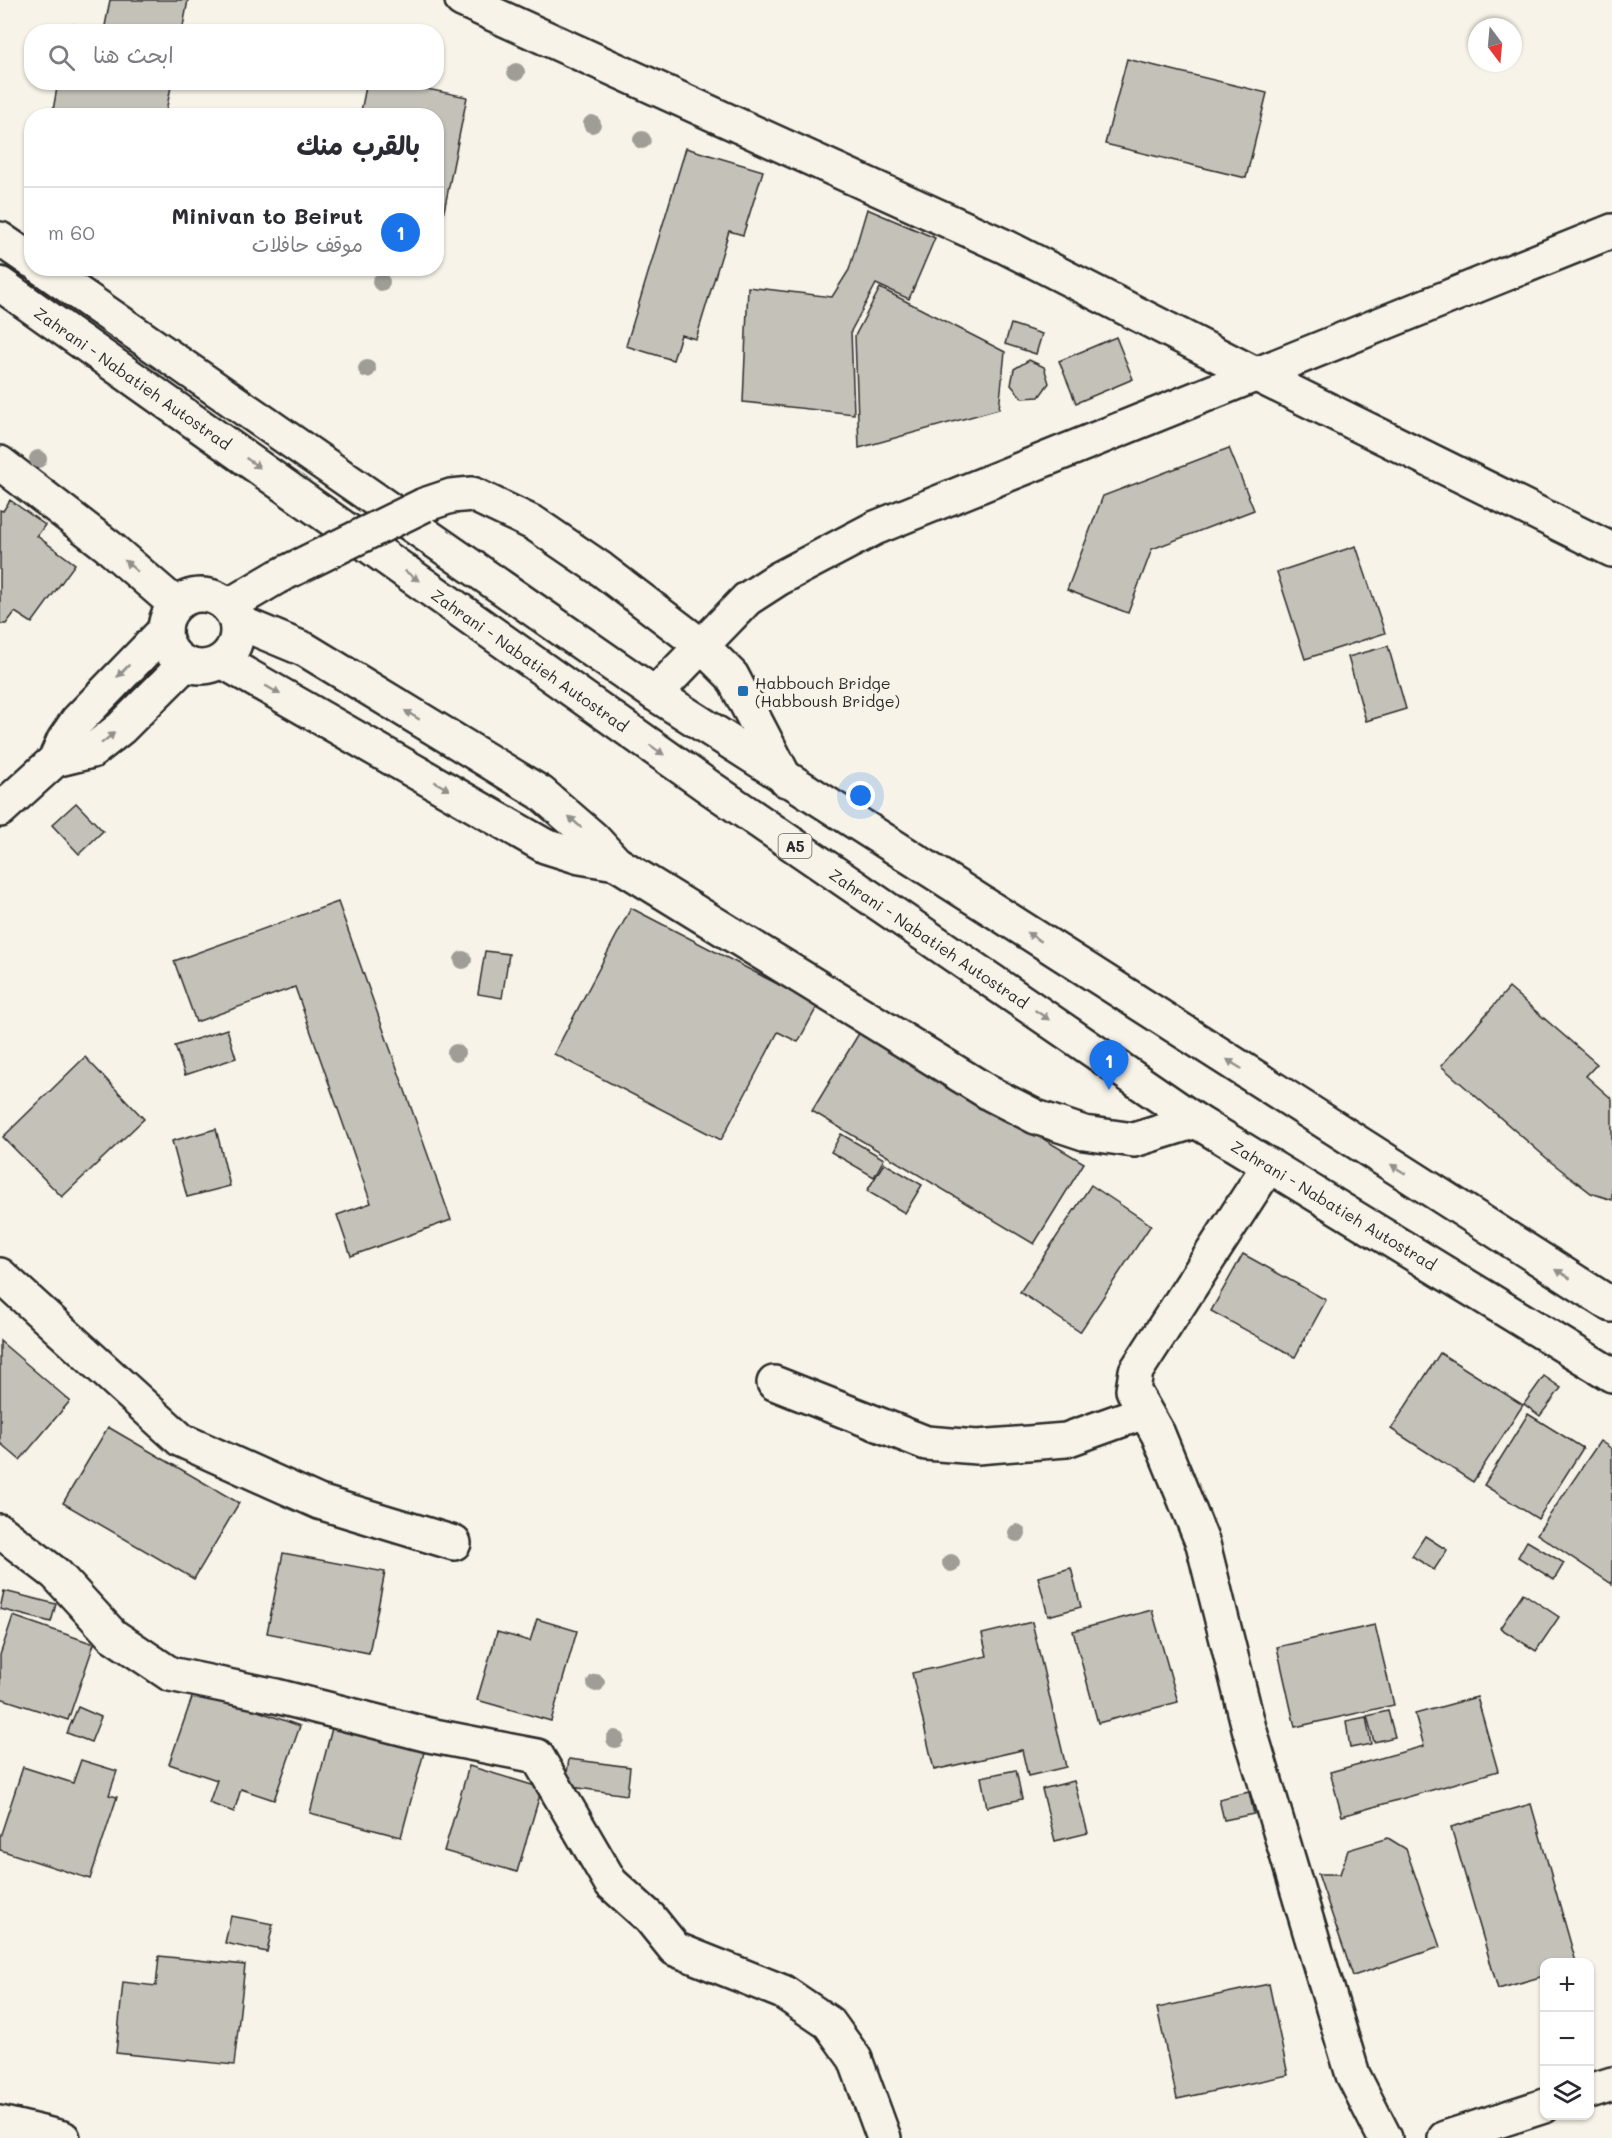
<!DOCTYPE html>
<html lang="ar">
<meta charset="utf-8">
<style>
:root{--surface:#fff;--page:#f2f2f3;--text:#2b2b33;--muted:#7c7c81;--line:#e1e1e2;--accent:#1a73e8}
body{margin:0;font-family:Mali,"Playpen Sans Arabic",sans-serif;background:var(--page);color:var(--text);direction:rtl}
.controls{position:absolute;right:18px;bottom:18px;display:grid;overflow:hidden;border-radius:12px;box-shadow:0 2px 4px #0004}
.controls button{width:54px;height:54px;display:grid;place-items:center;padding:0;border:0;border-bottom:2px solid var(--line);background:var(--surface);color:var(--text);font:30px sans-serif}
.compass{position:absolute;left:1468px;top:18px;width:54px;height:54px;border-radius:50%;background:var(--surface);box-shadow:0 2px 4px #0004;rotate:164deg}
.you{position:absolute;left:861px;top:796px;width:21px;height:21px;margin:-15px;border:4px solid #fff;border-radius:50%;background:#1a73e8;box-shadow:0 0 0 9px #1a73e833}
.badge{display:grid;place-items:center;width:39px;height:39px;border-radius:50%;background:var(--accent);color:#fff;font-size:20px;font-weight:700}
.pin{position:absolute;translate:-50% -50px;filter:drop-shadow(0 2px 3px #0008)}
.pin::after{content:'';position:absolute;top:32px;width:21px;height:18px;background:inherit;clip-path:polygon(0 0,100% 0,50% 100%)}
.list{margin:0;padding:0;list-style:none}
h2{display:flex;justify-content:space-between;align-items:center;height:78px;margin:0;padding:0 24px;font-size:26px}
h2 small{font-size:20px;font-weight:400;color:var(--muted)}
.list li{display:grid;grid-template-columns:39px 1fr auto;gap:18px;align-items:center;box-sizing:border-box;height:90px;padding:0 24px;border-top:2px solid var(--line)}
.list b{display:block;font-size:22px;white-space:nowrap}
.list p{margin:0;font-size:20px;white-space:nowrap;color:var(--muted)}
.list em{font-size:20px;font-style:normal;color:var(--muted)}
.icon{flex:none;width:33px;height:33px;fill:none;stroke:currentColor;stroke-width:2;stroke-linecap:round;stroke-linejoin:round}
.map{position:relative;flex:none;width:1612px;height:2138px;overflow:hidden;direction:ltr}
.search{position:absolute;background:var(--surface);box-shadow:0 2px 4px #0004;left:24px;top:24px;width:420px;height:66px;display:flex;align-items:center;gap:15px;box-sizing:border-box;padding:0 21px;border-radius:24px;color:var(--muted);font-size:22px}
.panel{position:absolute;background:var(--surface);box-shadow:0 2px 4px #0004;left:24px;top:108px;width:420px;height:168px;border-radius:24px;direction:rtl}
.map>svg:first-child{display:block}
.building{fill:#c4c1b9;stroke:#2b2b2b;stroke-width:1.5}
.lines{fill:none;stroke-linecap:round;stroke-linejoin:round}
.minor-casing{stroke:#2b2b2b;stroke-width:38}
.tertiary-casing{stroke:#2b2b2b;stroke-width:38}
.secondary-casing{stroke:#2b2b2b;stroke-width:38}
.trunk-casing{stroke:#2b2b2b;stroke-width:38}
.minor{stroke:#f7f3e8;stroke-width:33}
.tertiary{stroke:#f7f3e8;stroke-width:33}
.secondary{stroke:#f7f3e8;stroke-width:33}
.trunk{stroke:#f7f3e8;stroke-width:33}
.secondary-bridge-casing{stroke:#2b2b2b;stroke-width:38;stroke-linecap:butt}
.secondary-bridge{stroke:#f7f3e8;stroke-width:33}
.tree{fill:#9f9d96}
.oneway{fill:#918f8a}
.poi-dot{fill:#1f6fb2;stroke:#f7f3e8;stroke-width:2}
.labels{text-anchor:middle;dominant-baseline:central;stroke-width:6;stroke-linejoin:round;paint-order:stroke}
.shield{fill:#f7f3e8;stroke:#686764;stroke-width:1.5}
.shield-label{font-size:15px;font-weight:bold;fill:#2b2b2b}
.street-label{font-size:16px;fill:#2b2b2b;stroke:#f7f3e8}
.poi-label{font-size:16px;fill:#2b2b2b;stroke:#f7f3e8;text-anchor:start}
</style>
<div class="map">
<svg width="1612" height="2138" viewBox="0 0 1612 2138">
<rect width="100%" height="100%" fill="#f7f3e8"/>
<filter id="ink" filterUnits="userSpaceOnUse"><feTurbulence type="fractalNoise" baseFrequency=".0167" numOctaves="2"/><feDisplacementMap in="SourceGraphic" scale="12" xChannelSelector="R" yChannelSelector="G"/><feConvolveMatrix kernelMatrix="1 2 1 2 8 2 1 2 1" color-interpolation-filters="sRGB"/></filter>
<g filter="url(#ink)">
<g class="building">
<polygon points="110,0 188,0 182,32 69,32 70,24 104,31"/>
<polygon points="1127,59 1267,93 1246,178 1105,144"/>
<polygon points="58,82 172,82 165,116 52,116"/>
<polygon points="367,82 392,82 467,97 443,216 436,215 436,116 360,116"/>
<polygon points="686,148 763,171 743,235 729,231 696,339 681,335 673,360 626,346"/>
<polygon points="867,209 935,238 909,299 876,284 851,331 854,414 743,402 748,287 832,297 849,270"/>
<polygon points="880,288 1005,352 999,409 859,448 855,336"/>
<polygon points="1011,324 1042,334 1036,354 1005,344"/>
<polygon points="1116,337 1133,379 1076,403 1059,361"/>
<polygon points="1029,360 1044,367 1049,383 1039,397 1022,398 1011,385 1014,369"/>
<polygon points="1229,448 1254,510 1152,549 1128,613 1067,590 1103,496"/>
<polygon points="10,500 45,525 37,536 75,564 32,623 15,612 6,624 0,624 0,510 3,511"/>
<polygon points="1356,546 1385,633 1305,659 1277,572"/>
<polygon points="1388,646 1406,709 1366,721 1348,657"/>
<polygon points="76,803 103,831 79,854 52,825"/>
<polygon points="338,902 451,1220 351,1256 337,1215 371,1203 295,987 196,1022 174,961"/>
<polygon points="631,908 818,1005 798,1042 778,1032 721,1140 554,1054"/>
<polygon points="485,951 509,954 502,998 478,994"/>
<polygon points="1509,988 1597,1064 1586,1076 1612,1099 1612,1200 1591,1193 1551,1162 1441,1066"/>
<polygon points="227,1029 236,1058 185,1075 175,1046"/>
<polygon points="861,1030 1084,1163 1034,1244 812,1111"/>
<polygon points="85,1057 144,1119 62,1197 3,1137"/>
<polygon points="216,1129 230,1186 187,1197 172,1141"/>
<polygon points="841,1134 884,1159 874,1177 831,1152"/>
<polygon points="884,1163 922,1185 905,1213 867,1191"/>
<polygon points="1091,1185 1151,1225 1080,1332 1020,1292"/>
<polygon points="1243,1254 1326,1300 1295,1357 1211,1311"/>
<polygon points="0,1341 70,1401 20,1460 0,1443"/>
<polygon points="1440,1353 1523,1405 1473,1482 1391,1429"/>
<polygon points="1544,1376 1561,1388 1540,1416 1524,1404"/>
<polygon points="1528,1414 1583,1448 1538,1519 1484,1485"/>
<polygon points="108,1427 239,1503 194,1579 63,1503"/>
<polygon points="1600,1441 1612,1449 1612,1584 1537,1534"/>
<polygon points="1425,1536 1447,1550 1434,1570 1412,1556"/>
<polygon points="1527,1541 1564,1563 1554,1580 1518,1557"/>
<polygon points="283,1553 385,1572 369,1653 267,1633"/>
<polygon points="1071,1568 1081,1607 1048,1616 1038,1577"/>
<polygon points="4,1591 56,1604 51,1622 0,1609"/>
<polygon points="1523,1593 1559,1617 1536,1651 1500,1628"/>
<polygon points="1152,1610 1178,1702 1098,1723 1073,1631"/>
<polygon points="13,1616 94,1644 68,1720 0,1698 0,1655"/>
<polygon points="537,1619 577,1631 551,1721 477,1700 497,1632 530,1641"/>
<polygon points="1032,1622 1066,1767 1028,1776 1022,1750 934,1770 912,1673 987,1656 982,1634"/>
<polygon points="1375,1625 1394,1705 1295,1727 1277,1647"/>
<polygon points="195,1689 300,1726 274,1800 241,1789 234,1812 209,1803 217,1780 169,1764"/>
<polygon points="1477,1697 1498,1771 1342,1816 1330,1772 1424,1746 1415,1714"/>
<polygon points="78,1707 101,1717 91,1742 67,1733"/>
<polygon points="1388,1711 1395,1737 1374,1742 1367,1716"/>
<polygon points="1366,1717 1371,1744 1350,1748 1346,1721"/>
<polygon points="332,1728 424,1752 401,1837 310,1813"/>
<polygon points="569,1759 630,1767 627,1795 565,1786"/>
<polygon points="81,1760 117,1771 109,1795 117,1797 90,1879 0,1850 0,1837 23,1767 73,1783"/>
<polygon points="469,1766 542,1788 517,1872 444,1851"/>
<polygon points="1016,1770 1022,1799 987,1807 981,1777"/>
<polygon points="1074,1781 1088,1833 1055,1841 1042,1789"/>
<polygon points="1249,1792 1254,1814 1224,1820 1219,1799"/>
<polygon points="1531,1804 1576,1962 1544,1962 1544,1976 1498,1989 1451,1827"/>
<polygon points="1388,1838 1406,1849 1440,1947 1353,1976 1318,1874 1340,1874 1348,1850"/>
<polygon points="231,1916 273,1924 267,1952 225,1943"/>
<polygon points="159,1956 245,1965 234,2065 116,2053 123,1982 156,1986"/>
<polygon points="1269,1984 1288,2075 1177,2099 1157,2008"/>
</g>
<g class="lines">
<g class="minor-casing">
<g id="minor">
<polyline points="462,0 1006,247 1253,373 1612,550"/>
<polyline points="655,694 747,599 778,579 875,528 1612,231"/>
<polyline points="1269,1165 1136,1371 1133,1390 1158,1434 1203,1544 1249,1728 1353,2075 1385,2138"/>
<polyline points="0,1275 181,1440 319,1502 454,1543"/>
<polyline points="774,1383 926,1443 977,1447 1066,1440 1144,1412"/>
<polyline points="0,1531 56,1574 112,1635 170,1674 276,1696 429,1735 537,1756 611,1883 650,1918 675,1949 783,1992 829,2023 855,2059 884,2138"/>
<polyline points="1590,2091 1612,2084"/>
<polyline points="0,2123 63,2138"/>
<polyline points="1445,2138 1544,2106"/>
</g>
</g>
<g class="tertiary-casing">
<polyline id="tertiary" points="0,463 108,546 175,604"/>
</g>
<g class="secondary-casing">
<g id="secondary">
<polyline points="424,505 451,496 472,494 535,524 601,569 702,646 732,676 786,780"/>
<circle cx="201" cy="631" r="36"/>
<polyline points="228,606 277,577"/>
<polyline points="236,621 306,650 541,793 593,838 616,863 991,1094 1036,1117 1084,1133 1134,1140 1196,1121"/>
<polyline points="222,661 545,846 580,857 616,863"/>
<polyline points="55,760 92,751 121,728 185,664"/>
<polyline points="0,810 55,760 64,740 77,721 165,630"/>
</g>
</g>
<g class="trunk-casing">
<g id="trunk">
<polyline points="0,239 32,261"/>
<polyline points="42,268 655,694 1612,1305"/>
<polyline points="0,284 709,787 1196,1121 1612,1375"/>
</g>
</g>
<use href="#minor" class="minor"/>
<use href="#tertiary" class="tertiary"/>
<use href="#secondary" class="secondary"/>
<use href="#trunk" class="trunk"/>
<g class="secondary-bridge-casing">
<polyline id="secondary-bridge" points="277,577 424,505"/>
</g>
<use href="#secondary-bridge" class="secondary-bridge"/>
</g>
<g class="tree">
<circle cx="516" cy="72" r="9"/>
<circle cx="592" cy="124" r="9"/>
<circle cx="642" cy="140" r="9"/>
<circle cx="381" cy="282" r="9"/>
<circle cx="367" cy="369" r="9"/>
<circle cx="38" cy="459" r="9"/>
<circle cx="463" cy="960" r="9"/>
<circle cx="456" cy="1053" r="9"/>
<circle cx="1017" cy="1533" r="9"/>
<circle cx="951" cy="1563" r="9"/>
<circle cx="596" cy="1683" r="9"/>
<circle cx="615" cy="1739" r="9"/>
</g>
<defs><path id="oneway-solid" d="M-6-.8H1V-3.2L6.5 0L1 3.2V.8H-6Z" transform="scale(1.5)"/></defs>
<g class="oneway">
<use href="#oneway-solid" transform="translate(253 463) rotate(35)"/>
<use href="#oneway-solid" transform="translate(131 566) rotate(-139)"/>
<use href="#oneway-solid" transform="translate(412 576) rotate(35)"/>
<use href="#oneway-solid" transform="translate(123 671) rotate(135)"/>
<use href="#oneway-solid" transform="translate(273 690) rotate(30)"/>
<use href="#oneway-solid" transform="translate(412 715) rotate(-149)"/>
<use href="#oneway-solid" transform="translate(108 738) rotate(-39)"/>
<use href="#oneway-solid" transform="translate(657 750) rotate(35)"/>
<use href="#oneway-solid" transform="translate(442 786) rotate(30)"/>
<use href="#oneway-solid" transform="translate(575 822) rotate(-138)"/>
<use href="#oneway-solid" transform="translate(1034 937) rotate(-148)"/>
<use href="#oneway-solid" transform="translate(1042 1015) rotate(34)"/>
<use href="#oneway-solid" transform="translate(1234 1064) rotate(-148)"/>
<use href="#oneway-solid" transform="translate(1398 1169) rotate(-148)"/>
<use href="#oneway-solid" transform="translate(1563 1274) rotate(-148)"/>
</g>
</g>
<rect class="poi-dot" x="737" y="685" width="12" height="12" rx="3"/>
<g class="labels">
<rect class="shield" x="778.5" y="834" width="33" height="24" rx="4.5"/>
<g class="shield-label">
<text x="795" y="846">A5</text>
</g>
<g class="street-label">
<text transform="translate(133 378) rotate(35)">Zahrani - Nabatieh Autostrad</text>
<text transform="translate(530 660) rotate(35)">Zahrani - Nabatieh Autostrad</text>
<text transform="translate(929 938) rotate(34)">Zahrani - Nabatieh Autostrad</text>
<text transform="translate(1334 1205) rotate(31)">Zahrani - Nabatieh Autostrad</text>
</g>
<g class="poi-label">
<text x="755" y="682">Habbouch Bridge<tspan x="755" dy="18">(Habboush Bridge)</tspan></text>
</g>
</g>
</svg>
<div class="controls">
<button>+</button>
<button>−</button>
<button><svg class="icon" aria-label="layers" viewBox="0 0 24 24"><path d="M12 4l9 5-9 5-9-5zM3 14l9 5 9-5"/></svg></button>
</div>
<svg class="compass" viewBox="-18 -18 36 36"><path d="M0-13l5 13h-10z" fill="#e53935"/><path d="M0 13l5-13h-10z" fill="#7c7c81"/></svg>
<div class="you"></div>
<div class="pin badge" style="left:1109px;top:1090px">1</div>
<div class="search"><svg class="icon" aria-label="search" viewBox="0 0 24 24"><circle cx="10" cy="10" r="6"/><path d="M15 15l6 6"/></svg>ابحث هنا</div>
<section class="panel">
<h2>بالقرب منك<small></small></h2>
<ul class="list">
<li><span class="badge">1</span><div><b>Minivan to Beirut</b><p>موقف حافلات</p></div><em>60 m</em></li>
</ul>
</section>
</div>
